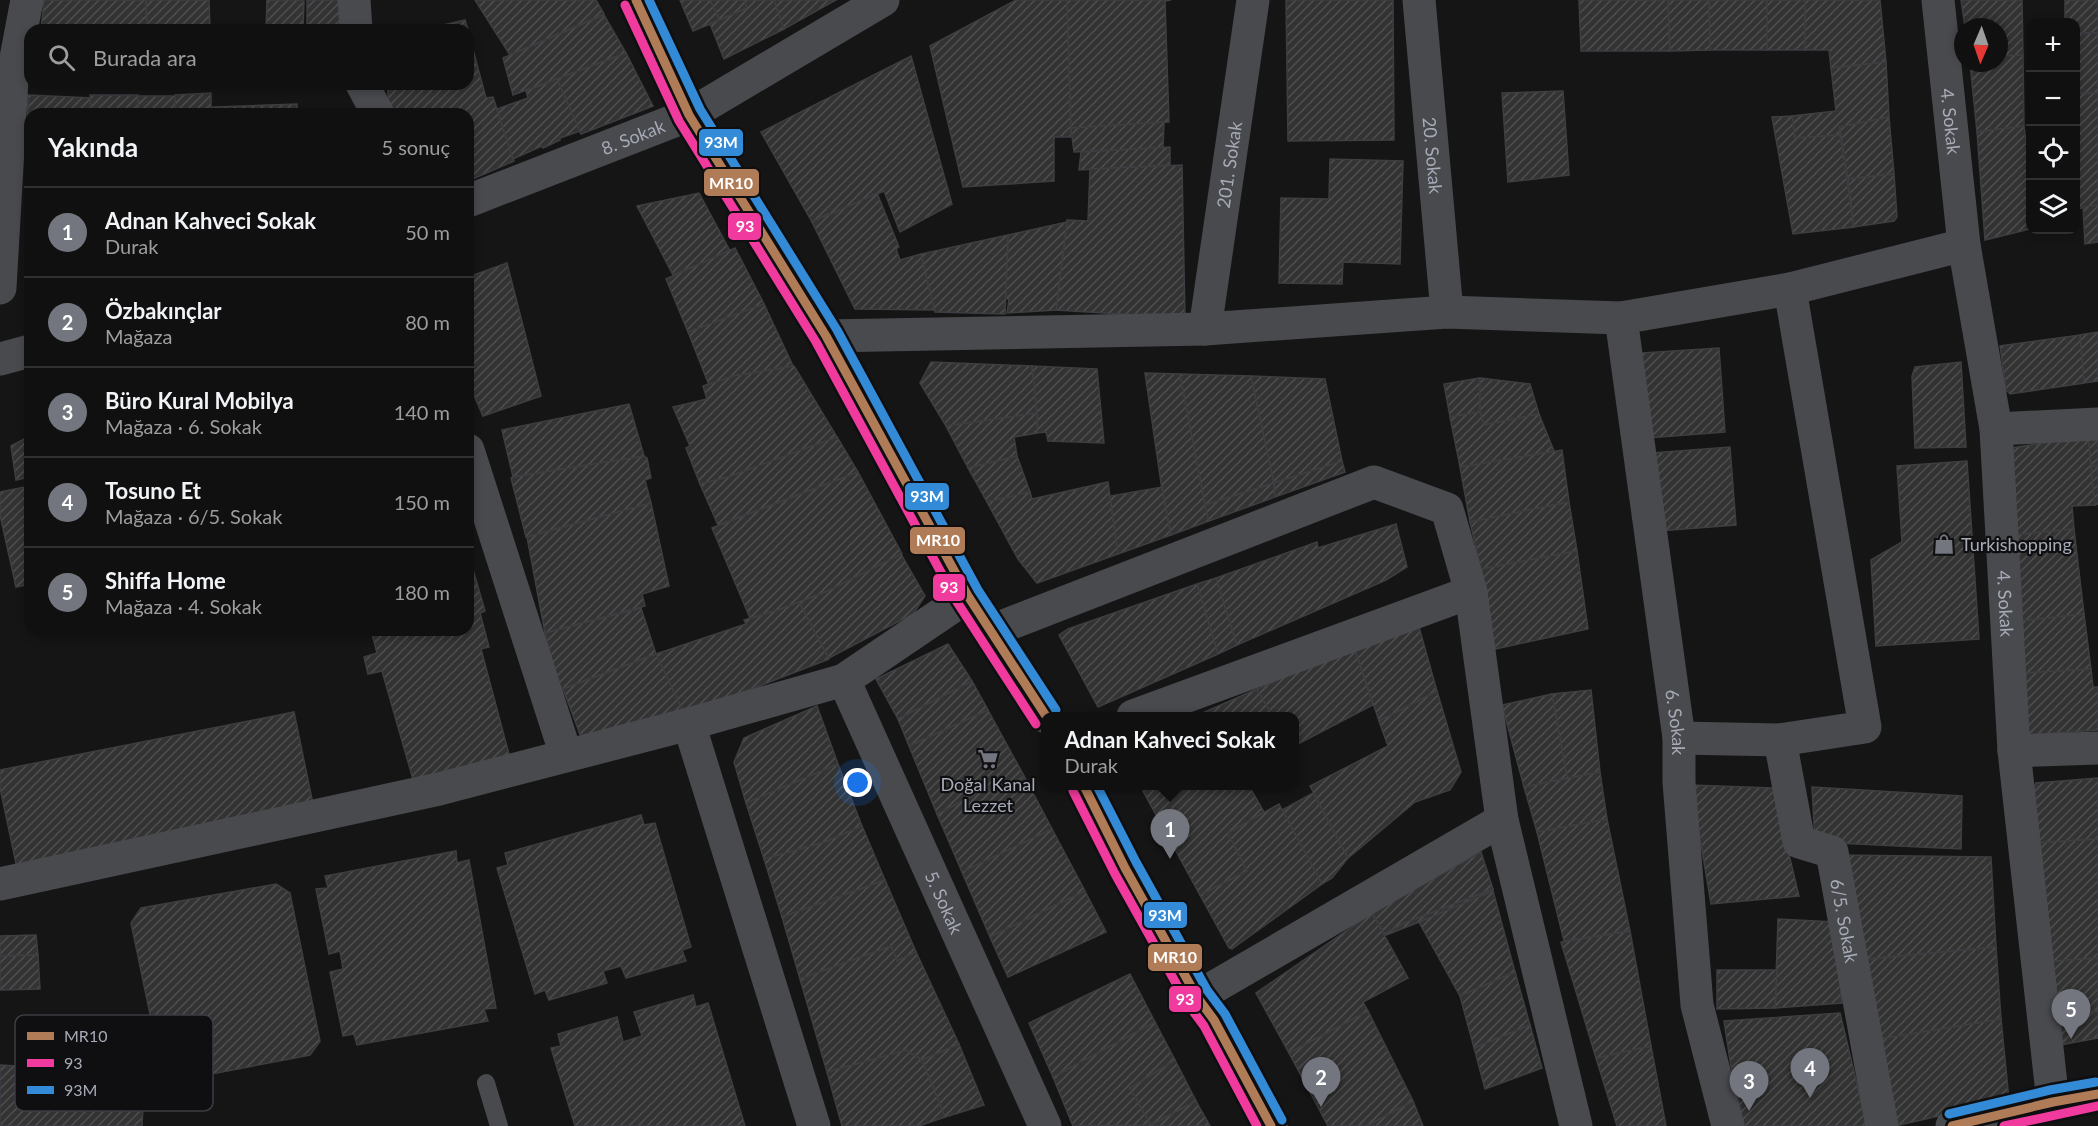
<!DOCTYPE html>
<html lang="tr">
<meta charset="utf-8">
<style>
:root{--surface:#101010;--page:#1e1e1e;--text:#f1f3f6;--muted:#9c9d9f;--line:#303030;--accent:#73767e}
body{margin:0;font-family:Lato,sans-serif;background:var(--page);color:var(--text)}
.controls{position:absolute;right:18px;top:18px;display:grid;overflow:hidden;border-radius:12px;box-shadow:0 3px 9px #0003}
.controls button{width:54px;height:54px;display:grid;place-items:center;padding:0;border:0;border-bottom:2px solid var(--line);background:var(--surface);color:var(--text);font:30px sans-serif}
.compass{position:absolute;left:1954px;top:18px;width:54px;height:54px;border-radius:50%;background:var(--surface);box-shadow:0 3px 9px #0003;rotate:182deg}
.you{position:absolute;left:858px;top:783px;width:21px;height:21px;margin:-15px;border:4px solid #fff;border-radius:50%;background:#1a73e8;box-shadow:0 0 0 9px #1a73e833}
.badge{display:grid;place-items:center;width:39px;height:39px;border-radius:50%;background:var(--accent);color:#fff;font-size:20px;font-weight:700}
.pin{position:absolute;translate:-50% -50px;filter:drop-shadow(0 2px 3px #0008)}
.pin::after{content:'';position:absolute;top:32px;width:21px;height:18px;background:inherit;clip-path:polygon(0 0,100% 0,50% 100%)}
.popup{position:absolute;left:1041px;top:712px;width:258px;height:78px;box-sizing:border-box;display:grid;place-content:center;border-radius:12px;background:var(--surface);filter:drop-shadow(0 2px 4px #0005);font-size:20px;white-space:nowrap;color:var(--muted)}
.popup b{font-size:22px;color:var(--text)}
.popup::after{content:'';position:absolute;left:50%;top:100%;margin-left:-12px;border:12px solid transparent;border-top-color:var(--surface)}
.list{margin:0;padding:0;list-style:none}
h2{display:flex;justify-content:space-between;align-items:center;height:78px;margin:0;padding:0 24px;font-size:26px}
h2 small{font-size:20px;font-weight:400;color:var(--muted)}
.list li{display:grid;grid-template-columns:39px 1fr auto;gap:18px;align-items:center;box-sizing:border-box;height:90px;padding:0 24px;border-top:2px solid var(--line)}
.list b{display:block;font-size:22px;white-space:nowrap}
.list p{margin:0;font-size:20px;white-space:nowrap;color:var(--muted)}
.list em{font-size:20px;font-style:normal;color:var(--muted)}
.icon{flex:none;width:33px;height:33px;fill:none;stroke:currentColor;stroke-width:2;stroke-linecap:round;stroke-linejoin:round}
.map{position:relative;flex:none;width:2098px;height:1126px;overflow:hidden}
.search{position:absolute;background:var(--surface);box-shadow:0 3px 9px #0003;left:24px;top:24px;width:450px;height:66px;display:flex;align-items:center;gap:15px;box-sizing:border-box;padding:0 21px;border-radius:18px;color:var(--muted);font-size:22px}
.panel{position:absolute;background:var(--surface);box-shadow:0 3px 9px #0003;left:24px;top:108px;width:450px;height:528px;border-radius:18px}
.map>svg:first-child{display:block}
.building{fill:url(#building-hatch);stroke:#3d3e41;stroke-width:1.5}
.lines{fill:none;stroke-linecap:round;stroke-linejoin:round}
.service{stroke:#494a4e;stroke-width:18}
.minor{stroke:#494a4e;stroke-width:33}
.bus-1-casing{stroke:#0f0f11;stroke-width:14}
.bus-2-casing{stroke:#0f0f11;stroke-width:14}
.bus-3-casing{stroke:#0f0f11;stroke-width:14}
.bus-1{stroke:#b07c57;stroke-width:9}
.bus-2{stroke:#f13a9d;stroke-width:9}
.bus-3{stroke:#338bd7;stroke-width:9}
.labels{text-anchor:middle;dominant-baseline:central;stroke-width:4.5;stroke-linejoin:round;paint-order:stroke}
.street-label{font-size:18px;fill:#a6abb7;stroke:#0f0f11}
.poi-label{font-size:18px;fill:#a6abb7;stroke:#0f0f11;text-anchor:start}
.key{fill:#0f0f11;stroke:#3c3e43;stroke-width:1.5}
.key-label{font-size:16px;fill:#a6abb7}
.line-badge{stroke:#0f0f11;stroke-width:2}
.badge-label{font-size:16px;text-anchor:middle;font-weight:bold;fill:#fff}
</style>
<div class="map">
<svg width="2098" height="1126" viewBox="0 0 2098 1126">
<defs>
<pattern id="building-hatch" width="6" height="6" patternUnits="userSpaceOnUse" patternTransform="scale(1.5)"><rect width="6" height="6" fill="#333334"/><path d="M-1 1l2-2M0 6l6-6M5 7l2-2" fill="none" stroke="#4e4e4f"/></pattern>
</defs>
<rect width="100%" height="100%" fill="#151515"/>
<g class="building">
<polygon points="44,0 146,0 147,30 41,30"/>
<polygon points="146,0 209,0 210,30 147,30"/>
<polygon points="267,0 304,0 303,30 266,30"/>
<polygon points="307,0 345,0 341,30 307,30"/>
<polygon points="475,0 596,0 604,14 510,55"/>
<polygon points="680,0 710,0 720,20 693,31"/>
<polygon points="710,0 744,0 747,8 720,20"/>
<polygon points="744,0 774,0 784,29 724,59 710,24 747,8"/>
<polygon points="774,0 836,0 784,29"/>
<polygon points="1016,0 1067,0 1071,137 1054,137 1054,181 963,187 930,46"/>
<polygon points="1067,0 1171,0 1165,1 1169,122 1071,128"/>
<polygon points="1286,0 1393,0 1394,140 1288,141"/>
<polygon points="1579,0 1668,0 1670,51 1581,51"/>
<polygon points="1668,0 1709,0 1710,50 1670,51"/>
<polygon points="1709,0 1767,0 1767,50 1710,50"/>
<rect x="1767" y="0" width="38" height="50"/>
<polygon points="1805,0 1880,0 1886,62 1831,68 1829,50 1805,50"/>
<polygon points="1961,0 2022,0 2023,55 1999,56 1999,27 1965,27"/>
<polygon points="2065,0 2098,0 2098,33 2076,33 2076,22 2065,22"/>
<polygon points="604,15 626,53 513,95 503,58"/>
<polygon points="465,20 468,30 422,30"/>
<polygon points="468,31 486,98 493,97 514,161 468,181 468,114 390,114 387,84 468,84"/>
<rect x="2076" y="33" width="22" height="60"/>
<polygon points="626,53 653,106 581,134 557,79"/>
<polygon points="2023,55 2024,126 1977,132 1970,63 1999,63 1999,56"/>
<polygon points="911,56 952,204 900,232 884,191 829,215 828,214 812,222 761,132"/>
<polygon points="1886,62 1889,117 1840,127 1840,135 1795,138 1792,116 1836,111 1831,68"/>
<polygon points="557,79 580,131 560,138 560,140 543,148 542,146 513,159 497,109 528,98 526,91"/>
<polygon points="1563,91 1569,175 1508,182 1502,93"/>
<polygon points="211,93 211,107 216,107 216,114 175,114 175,95"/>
<polygon points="2076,93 2098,93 2098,205 2076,209"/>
<polygon points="28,95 92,98 91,114 30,114 30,144 27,143"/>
<polygon points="90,95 138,95 139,114 91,114"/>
<polygon points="138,96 175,96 175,114 139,114"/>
<polygon points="297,104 297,114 216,114 216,107"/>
<polygon points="1792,116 1795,138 1840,135 1854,227 1793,234 1772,117"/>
<polygon points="1889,117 1894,174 1848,179 1840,127"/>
<polygon points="1164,122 1163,148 1074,152 1071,128"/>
<polygon points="2024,126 2030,172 2030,229 1985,240 1977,132"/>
<polygon points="1170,147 1170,165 1079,170 1081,152"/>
<polygon points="1330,159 1403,161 1400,264 1343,262 1342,284 1279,283 1281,198 1329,199"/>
<polygon points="1182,165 1185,318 1056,310 1067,220 1088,221 1090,169"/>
<polygon points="1894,174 1897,217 1894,221 1854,227 1848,179"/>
<polygon points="699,193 730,251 673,275 637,206"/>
<polygon points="877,193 899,247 896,249 900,260 921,254 935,310 855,309 812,222 828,214 829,215"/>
<polygon points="2098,205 2098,242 2085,244 2083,207"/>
<polygon points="1067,222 1056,310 1007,313 1009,299 1005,299 1008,235"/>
<polygon points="1008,235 1005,314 935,312 921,254"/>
<polygon points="735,248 764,304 688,332 666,279"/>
<polygon points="507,263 541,396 483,416 468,381 468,277"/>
<polygon points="764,304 793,366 733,376 709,385 688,332"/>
<polygon points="2098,332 2098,381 2084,383 2080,335"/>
<polygon points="2080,335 2084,383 2010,394 2006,390 2000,346"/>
<polygon points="1719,348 1725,432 1648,438 1642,353"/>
<polygon points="931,362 1032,366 1037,413 946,426 920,383"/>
<polygon points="1961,362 1966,447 1915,448 1912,376 1915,367"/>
<polygon points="794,366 837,437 728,477 700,484 686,448 690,446 673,407 707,399 703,386 733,376"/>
<polygon points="1032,366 1097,369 1104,443 1048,441 1046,432 1037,433 1037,413"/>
<polygon points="1145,373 1180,374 1209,521 1171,535 1166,517"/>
<polygon points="1180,374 1251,376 1274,483 1205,505"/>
<polygon points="1251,376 1325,379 1342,461 1274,483"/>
<polygon points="1480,378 1480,412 1450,417 1444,384"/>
<polygon points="1480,378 1530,384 1539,414 1484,425 1480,412"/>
<polygon points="629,404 644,456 513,477 502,430"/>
<polygon points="1480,412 1484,425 1539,414 1554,451 1460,467 1450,417"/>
<polygon points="1037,413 1037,433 1014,437 1017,456 968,468 946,426"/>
<polygon points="2098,435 2098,466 2091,466 2088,436"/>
<polygon points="30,436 30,477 16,480 11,446"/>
<polygon points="2088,436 2095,505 2072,506 2074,529 2012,535 2011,448"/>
<polygon points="837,437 858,472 718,525 700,484 728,477"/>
<polygon points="1730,447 1736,525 1659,531 1652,453"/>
<polygon points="1562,450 1569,502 1470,522 1460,467"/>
<polygon points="644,456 647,458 651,478 645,480 651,503 526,537 511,478 513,477"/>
<polygon points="1017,456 1030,492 987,502 968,468"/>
<polygon points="1342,461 1345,472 1275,497 1274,483"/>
<polygon points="1967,461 1979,639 1876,646 1871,560 1902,542 1897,466"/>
<polygon points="2091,466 2098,466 2098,504 2095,505"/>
<polygon points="858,472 902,554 828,591 778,610 750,618 712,528"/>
<polygon points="1108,482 1118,554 1037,583 1018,559 987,502 1030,492 1032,499"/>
<polygon points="1274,483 1275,497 1209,521 1205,505"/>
<polygon points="30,486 30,584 16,587 0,515 0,492"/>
<polygon points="1162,487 1171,535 1118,554 1110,496"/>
<polygon points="1569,502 1577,551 1481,569 1470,522"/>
<polygon points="651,503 669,586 642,594 645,606 545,633 527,537"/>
<polygon points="1396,524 1407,567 1386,580 1237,645 1216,578 1317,542 1318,548"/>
<polygon points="2074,529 2084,614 2020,621 2012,535"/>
<polygon points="1577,551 1588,629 1495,649 1481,569"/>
<polygon points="468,552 485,611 480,613 489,647 481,649 510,758 414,783 382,671 368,674 364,657 377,653 371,630 468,630"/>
<polygon points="901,554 925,596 913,614 829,658 799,602 828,591"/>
<polygon points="1216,578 1237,645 1218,654 1197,584"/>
<polygon points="1197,584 1218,654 1098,707 1059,635 1068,629"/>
<polygon points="799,602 829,659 684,715 656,654 746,624 744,620 778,610"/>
<polygon points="641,608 656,654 559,690 545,633"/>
<polygon points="2084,614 2091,669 2024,673 2020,621"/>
<polygon points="1417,620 1437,691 1379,721 1354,647"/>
<polygon points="948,644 972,681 898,719 876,679"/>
<polygon points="1354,647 1373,705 1294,746 1294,716 1272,716 1257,689"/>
<polygon points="656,654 683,711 581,737 563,689"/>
<polygon points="2091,669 2093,687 2098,687 2098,730 2028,735 2024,673"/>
<polygon points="972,681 988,710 909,746 898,719"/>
<polygon points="1257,689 1272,716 1194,716 1198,715"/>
<polygon points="1591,690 1600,772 1567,778 1552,694"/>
<polygon points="1437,691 1461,772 1450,790 1415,802 1348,858 1310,786 1388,746 1379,721"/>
<polygon points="1552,694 1567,778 1524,787 1502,705"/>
<polygon points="817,706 838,764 746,803 734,762 744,738"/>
<polygon points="988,710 1024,776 993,795 988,788 937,814 909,746"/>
<polygon points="294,712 314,809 17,868 0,788 0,770"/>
<polygon points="838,764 862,826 825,842 764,859 746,803"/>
<polygon points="1600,772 1607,819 1537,832 1524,787"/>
<polygon points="1024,776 1052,829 962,872 937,814 988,788 993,795"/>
<polygon points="2098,778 2098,839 2032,843 2029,798 2036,783"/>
<polygon points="1691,785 1773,788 1799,896 1711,904"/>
<polygon points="1154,786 1249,786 1264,812 1228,833 1247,871 1200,895 1143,791"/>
<polygon points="1812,787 1962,796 1961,849 1815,842"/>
<polygon points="1313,793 1348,858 1332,878 1322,884 1282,810"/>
<polygon points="1279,804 1322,884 1232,949 1229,948 1200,895 1247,871 1228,833"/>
<polygon points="641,815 644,825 655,823 691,947 682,950 686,961 626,978 621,966 603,971 607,983 549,1000 545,990 535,994 497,868 508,865 505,853"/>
<polygon points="1607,819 1630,931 1564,941 1537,832"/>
<polygon points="862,826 885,880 782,917 764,859 825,842"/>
<polygon points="1052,829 1085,891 990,937 962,872"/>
<polygon points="2098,839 2098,958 2040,962 2032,843"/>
<polygon points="456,851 457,863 469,860 496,1008 484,1009 488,1021 357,1045 354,1034 343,1036 330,972 343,969 340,951 329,954 316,889 328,888 325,876"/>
<polygon points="1481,852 1493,889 1402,924 1385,934 1372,913"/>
<polygon points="1840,855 1991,857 1996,947 1857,960"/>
<polygon points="885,880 916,952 897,961 891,946 800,979 782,917"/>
<polygon points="276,884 290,893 320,1041 310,1055 175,1081 162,1072 131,923 141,908"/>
<polygon points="1493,889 1493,891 1419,922 1386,935 1385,934 1402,924"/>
<polygon points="1085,891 1106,932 1008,977 990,937"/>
<polygon points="1493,891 1515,972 1460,996 1419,922"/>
<polygon points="1372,913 1408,978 1363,1002 1368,1011 1289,1053 1256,993"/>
<polygon points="1778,919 1835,922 1842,1003 1775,1008"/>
<polygon points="1630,931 1651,1046 1596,1058 1561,942"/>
<polygon points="36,935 38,955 0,956 0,936"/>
<polygon points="891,946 897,961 916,952 959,1044 922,1060 906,1050 827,1072 800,979"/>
<polygon points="1996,947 2001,1019 1874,1040 1857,960"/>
<polygon points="38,955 40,989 0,990 0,956"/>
<polygon points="2098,958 2098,1011 2055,1016 2040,962"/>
<polygon points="1717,970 1777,970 1775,1008 1717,1009"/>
<polygon points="1515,972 1530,1025 1474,1048 1460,996"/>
<polygon points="1130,974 1155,1022 1053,1077 1029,1023"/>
<polygon points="693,995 696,1007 708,1003 745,1126 575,1126 551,1048 561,1046 558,1034 617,1017 623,1042 642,1036 634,1012"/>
<polygon points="1368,1011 1413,1101 1367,1126 1328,1126 1289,1053"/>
<polygon points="2098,1011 2098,1038 2060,1045 2055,1016"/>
<polygon points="1840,1013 1867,1126 1740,1126 1724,1021"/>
<polygon points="2001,1019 2009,1100 1895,1126 1874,1040"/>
<polygon points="1155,1022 1175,1060 1130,1088 1151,1125 1073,1126 1053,1077"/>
<polygon points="1530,1025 1542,1068 1485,1089 1474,1048"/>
<polygon points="959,1044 984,1105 945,1117 922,1060"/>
<polygon points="1651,1046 1666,1126 1617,1126 1596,1058"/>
<polygon points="906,1050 922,1060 945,1117 919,1126 842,1126 827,1072"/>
<polygon points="1175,1060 1196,1101 1151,1125 1130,1088"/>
<polygon points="0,1065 132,1073 132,1083 144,1085 142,1126 0,1126"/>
<polygon points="1196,1101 1210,1126 1148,1126 1151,1125"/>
<polygon points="1413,1101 1423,1126 1367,1126"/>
</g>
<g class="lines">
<polyline class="service" points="486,1083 499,1126"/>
<g class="minor">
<polyline points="354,0 356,30"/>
<polyline points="636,0 689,115 826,336 968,596 1046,717"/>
<path id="s1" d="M 1419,0 L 1447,312"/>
<path id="s2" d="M 1938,0 L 1964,245 L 1996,429 L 2014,751 L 2053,1102"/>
<polyline points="362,84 378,114"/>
<path id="s3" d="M 468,201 L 689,115 L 883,0"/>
<polyline points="0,288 12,79 27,0"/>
<path id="s4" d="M 1621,318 L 1679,738 L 1679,782 L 1697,1005 L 1728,1126"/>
<path id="s5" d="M 1205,329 L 1253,0"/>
<polyline points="826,336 1205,329 1447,312 1621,318 1790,289 1964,245"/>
<polyline points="0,359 30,351"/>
<polyline points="1996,429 2098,424"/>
<polyline points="468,450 566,755"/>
<polyline points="991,631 1374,482 1447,509 1471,592 1502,820 1576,1126"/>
<path id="s6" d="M 844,680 L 1045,1126"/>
<polyline points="1133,716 1471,592"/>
<polyline points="689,724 814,1126"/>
<polyline points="1679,738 1780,740 1865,727 1790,289"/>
<path id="s7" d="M 1780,740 L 1799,842 L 1832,852 L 1882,1126"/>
<polyline points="2014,751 2098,748"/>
<polyline points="1084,786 1125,868 1197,997 1214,1020 1271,1126"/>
<polyline points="0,884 439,789 689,724 844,680 968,596"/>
<polyline points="1197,997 1502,820"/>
<polyline points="1952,1126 2053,1102 2098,1094"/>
</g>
<g class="bus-1-casing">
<g id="bus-1">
<polyline points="636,0 689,115 826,336 968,596 1046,716"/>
<polyline points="1084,786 1125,868 1197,997 1214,1020 1271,1126"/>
<polyline points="1952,1126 2053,1102 2098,1094"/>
</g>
</g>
<g class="bus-2-casing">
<g id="bus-2">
<polyline points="625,5 679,121 816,342 957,602 1036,724"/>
<polyline points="1073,791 1115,874 1187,1003 1204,1026 1257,1126"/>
<polyline points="2004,1126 2098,1106"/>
</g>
</g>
<g class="bus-3-casing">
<g id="bus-3">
<polyline points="649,0 700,109 837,330 978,590 1056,710"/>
<polyline points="1097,786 1136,862 1207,990 1225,1014 1282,1120"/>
<polyline points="1949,1114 2050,1090 2096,1082"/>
</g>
</g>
<use href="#bus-1" class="bus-1"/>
<use href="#bus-2" class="bus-2"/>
<use href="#bus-3" class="bus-3"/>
</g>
<defs>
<g id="shop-bare" transform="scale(1.62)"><path d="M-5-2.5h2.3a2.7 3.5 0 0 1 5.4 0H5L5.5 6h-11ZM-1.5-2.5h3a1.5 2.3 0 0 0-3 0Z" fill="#73767e" stroke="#0f0f11" stroke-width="2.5" paint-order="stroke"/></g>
<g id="supermarket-bare" transform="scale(1.62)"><path d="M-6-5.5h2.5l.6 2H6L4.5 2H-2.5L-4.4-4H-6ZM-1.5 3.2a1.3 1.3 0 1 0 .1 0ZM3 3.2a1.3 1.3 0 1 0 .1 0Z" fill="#73767e" stroke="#0f0f11" stroke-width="2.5" paint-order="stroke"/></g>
</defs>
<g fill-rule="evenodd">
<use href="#shop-bare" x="1944" y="544"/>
<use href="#supermarket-bare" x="988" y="759"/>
</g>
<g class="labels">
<g class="street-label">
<text stroke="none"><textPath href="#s2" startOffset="122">4. Sokak</textPath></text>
<text stroke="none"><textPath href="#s3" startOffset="177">8. Sokak</textPath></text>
<text stroke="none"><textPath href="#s1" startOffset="156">20. Sokak</textPath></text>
<text stroke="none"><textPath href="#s5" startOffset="166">201. Sokak</textPath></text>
<text stroke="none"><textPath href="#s2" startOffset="608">4. Sokak</textPath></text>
<text stroke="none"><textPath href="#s4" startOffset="408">6. Sokak</textPath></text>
<text stroke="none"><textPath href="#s6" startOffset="244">5. Sokak</textPath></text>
<text stroke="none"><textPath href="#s7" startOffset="208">6/5. Sokak</textPath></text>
</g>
<g class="poi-label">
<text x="1961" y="544">Turkishopping</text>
<text x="988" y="784" text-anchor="middle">Doğal Kanal<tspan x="988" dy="21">Lezzet</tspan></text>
</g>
</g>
<rect x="15" y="1015" width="198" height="96" rx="9" class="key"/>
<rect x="27" y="1032" width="27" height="8" fill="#b07c57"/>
<rect x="27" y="1059" width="27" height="8" fill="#f13a9d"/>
<rect x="27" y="1086" width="27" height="8" fill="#338bd7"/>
<g class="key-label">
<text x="64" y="1042">MR10</text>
<text x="64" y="1069">93</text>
<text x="64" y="1096">93M</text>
</g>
<g class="line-badge">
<rect x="698" y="128" width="46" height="29" rx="6" fill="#338bd7"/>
<rect x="703" y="168" width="57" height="29" rx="6" fill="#b07c57"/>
<rect x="727" y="212" width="35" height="29" rx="6" fill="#f13a9d"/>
<rect x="904" y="482" width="46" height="29" rx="6" fill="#338bd7"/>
<rect x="909" y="526" width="57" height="29" rx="6" fill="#b07c57"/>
<rect x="932" y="573" width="34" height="29" rx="6" fill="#f13a9d"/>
<rect x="1143" y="901" width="45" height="28" rx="6" fill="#338bd7"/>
<rect x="1147" y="943" width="56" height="29" rx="6" fill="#b07c57"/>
<rect x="1168" y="985" width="34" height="28" rx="6" fill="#f13a9d"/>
</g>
<g class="badge-label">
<text x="721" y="148">93M</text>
<text x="731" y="189">MR10</text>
<text x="745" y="232">93</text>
<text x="927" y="502">93M</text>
<text x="938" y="546">MR10</text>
<text x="949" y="593">93</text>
<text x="1165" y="921">93M</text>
<text x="1175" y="963">MR10</text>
<text x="1185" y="1005">93</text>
</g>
</svg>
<div class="controls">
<button>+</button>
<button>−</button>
<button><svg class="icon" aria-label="locate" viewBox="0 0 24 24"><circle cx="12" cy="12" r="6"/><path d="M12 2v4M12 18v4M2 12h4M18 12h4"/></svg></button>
<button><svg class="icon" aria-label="layers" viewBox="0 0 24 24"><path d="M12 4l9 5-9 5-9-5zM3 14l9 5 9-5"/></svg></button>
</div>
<svg class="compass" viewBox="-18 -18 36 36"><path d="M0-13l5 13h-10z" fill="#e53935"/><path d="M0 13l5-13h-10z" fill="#9c9d9f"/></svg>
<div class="you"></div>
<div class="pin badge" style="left:1170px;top:859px">1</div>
<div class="popup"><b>Adnan Kahveci Sokak</b>Durak</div>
<div class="pin badge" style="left:1321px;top:1107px">2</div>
<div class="pin badge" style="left:1749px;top:1111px">3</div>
<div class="pin badge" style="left:1810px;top:1098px">4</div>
<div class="pin badge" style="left:2071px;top:1039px">5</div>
<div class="search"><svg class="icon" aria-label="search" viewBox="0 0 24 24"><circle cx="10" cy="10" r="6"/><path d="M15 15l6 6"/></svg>Burada ara</div>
<section class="panel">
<h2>Yakında<small>5 sonuç</small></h2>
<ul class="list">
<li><span class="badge">1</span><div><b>Adnan Kahveci Sokak</b><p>Durak</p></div><em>50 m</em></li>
<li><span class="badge">2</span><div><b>Özbakınçlar</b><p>Mağaza</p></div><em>80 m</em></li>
<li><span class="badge">3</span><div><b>Büro Kural Mobilya</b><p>Mağaza · 6. Sokak</p></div><em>140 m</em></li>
<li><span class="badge">4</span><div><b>Tosuno Et</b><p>Mağaza · 6/5. Sokak</p></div><em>150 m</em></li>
<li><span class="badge">5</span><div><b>Shiffa Home</b><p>Mağaza · 4. Sokak</p></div><em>180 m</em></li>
</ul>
</section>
</div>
